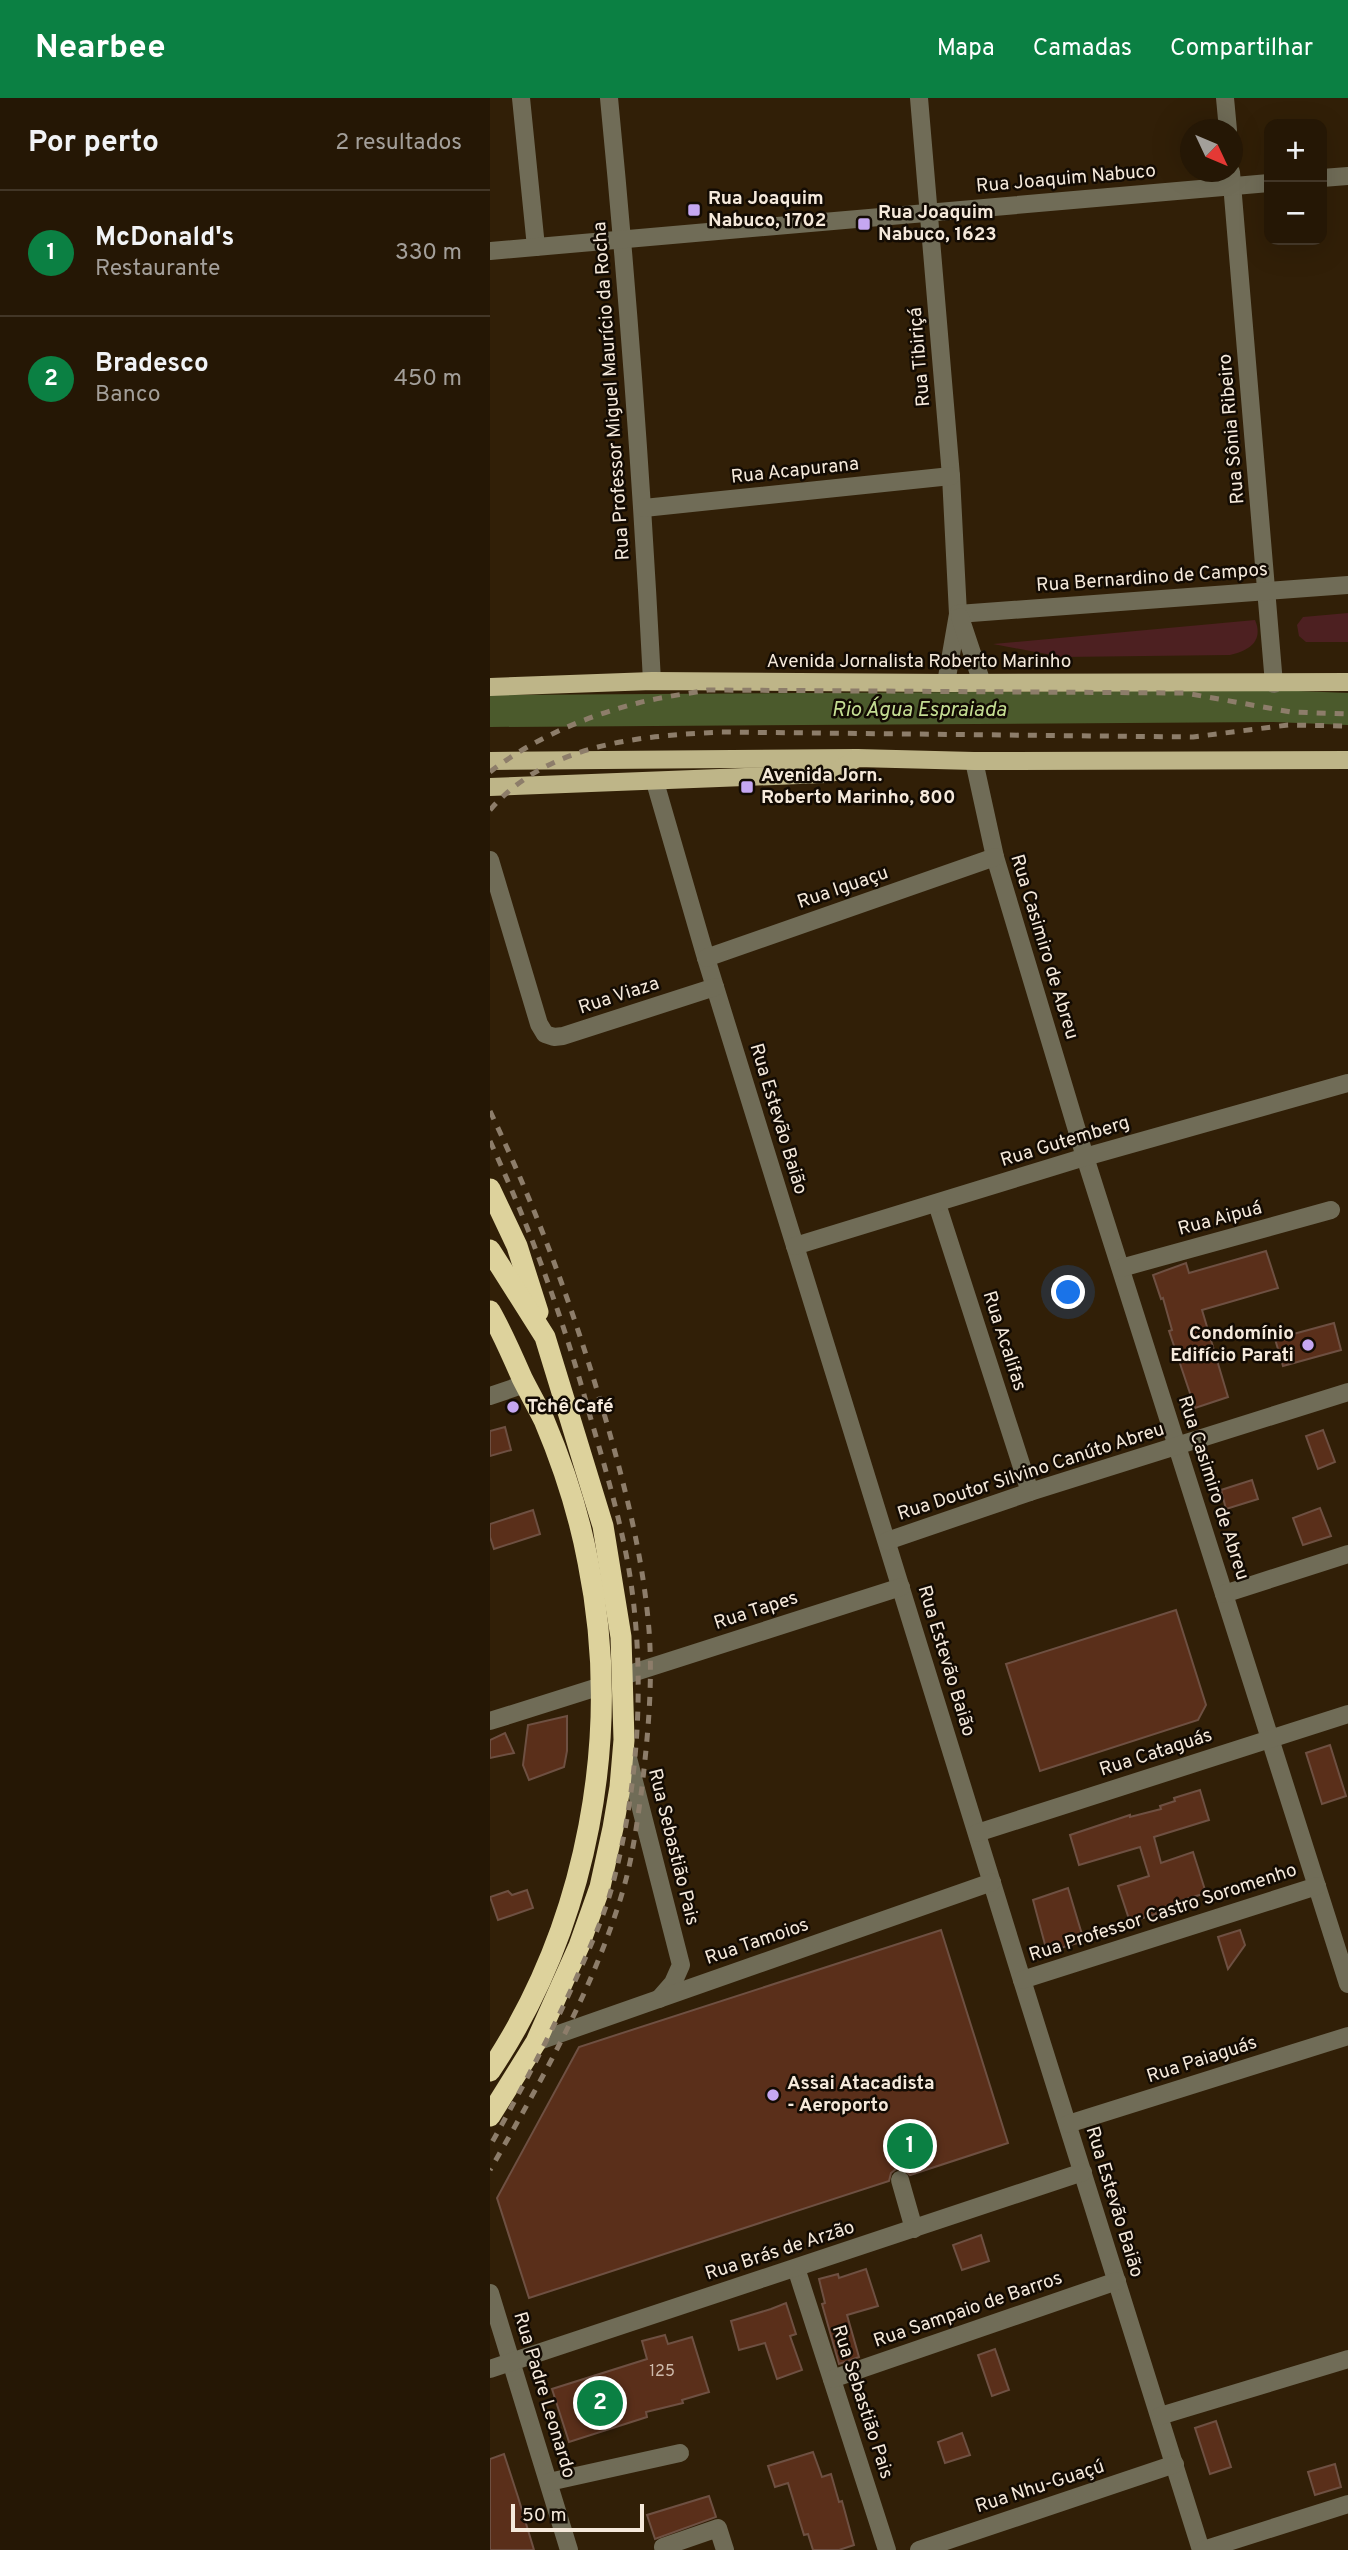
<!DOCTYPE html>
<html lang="pt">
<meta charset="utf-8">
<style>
:root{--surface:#251705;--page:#2d200f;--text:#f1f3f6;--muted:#a39f9a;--line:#423627;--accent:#0b8043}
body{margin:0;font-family:Overpass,sans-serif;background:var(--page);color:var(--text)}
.controls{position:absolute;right:21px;top:21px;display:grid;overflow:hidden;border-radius:14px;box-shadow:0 7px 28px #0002}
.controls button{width:63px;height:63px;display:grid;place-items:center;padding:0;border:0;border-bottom:2px solid var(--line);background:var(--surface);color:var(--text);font:35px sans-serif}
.compass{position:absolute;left:690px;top:21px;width:63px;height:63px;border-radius:50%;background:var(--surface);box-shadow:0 7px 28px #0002;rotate:134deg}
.scale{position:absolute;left:21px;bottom:18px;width:133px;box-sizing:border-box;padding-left:7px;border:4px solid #f5e9db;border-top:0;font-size:19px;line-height:24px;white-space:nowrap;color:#f5e9db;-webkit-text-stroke:5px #130b03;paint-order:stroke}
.you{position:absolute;left:579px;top:1195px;width:24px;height:24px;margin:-18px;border:5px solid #fff;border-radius:50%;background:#1a73e8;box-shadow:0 0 0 10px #1a73e833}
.badge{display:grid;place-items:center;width:46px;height:46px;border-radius:50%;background:var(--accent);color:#fff;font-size:23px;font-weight:700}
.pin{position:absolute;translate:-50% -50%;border:4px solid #fff;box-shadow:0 2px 7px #0006}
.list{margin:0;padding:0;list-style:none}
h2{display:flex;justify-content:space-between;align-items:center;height:91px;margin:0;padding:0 28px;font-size:30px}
h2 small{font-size:23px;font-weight:400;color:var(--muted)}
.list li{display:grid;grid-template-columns:46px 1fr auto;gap:21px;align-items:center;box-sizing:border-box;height:126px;padding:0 28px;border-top:2px solid var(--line)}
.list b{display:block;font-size:26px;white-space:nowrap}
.list p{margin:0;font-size:23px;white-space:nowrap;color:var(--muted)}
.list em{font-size:23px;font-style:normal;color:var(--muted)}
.map{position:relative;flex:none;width:858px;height:2452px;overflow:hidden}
header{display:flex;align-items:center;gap:42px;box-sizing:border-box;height:98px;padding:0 35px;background:var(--accent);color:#fff}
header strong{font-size:33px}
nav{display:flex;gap:38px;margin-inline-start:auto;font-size:24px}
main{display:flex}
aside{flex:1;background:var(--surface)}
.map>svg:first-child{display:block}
.green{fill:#4d2021}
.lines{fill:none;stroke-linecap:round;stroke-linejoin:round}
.river{stroke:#4b5a2c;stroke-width:32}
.building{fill:#5a2f1a;stroke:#6e5042;stroke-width:2}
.minor{stroke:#706c57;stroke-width:18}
.major{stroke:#beb588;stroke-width:18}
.highway{stroke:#ddd29c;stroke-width:21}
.rail{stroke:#8d7d6a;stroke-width:5;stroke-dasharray:9 9;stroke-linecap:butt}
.poi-dot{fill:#c5a7f1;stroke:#130b03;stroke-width:2.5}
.labels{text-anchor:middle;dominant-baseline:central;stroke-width:5;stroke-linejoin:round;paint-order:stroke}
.number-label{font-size:16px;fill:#cebaab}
.street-label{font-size:19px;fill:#f5e9db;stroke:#130b03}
.poi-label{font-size:19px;font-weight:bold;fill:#f5e9db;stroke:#130b03;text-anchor:start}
.water-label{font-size:21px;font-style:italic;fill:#c3dc92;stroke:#130b03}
</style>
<header>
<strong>Nearbee</strong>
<nav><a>Mapa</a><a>Camadas</a><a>Compartilhar</a></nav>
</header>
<main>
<aside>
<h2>Por perto<small>2 resultados</small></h2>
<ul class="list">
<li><span class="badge">1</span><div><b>McDonald's</b><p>Restaurante</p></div><em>330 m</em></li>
<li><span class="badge">2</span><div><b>Bradesco</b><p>Banco</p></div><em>450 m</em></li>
</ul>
</aside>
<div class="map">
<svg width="858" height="2452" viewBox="0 0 858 2452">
<rect width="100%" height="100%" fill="#311f07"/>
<g class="green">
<polygon points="858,515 858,544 816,544 809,538 807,527 813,519"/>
<path d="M 765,522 C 774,543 759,553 740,557 L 572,559 L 503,546 Z"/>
</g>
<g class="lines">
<polyline class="river" points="0,613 784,608 858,611"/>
</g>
<g class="building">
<polygon points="776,1153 788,1190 712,1212 738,1299 705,1310 679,1233 682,1232 673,1200 671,1201 663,1177 696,1165 699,1175"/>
<polygon points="844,1225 851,1252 793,1268 785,1241"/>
<polygon points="15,1329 21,1352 0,1358 0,1333"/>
<polygon points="833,1332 845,1364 828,1371 816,1338"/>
<polygon points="762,1382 768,1401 736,1411 731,1392"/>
<polygon points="830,1410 841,1438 813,1447 803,1420"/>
<polygon points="43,1412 50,1436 4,1451 0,1439 0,1426"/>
<polygon points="686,1512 716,1607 708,1622 550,1673 516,1566"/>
<polygon points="77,1618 77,1653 74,1669 39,1682 33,1667 38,1627"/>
<polygon points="15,1635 24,1655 0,1660 0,1642"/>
<polygon points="840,1647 856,1698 832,1706 816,1655"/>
<polygon points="710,1692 719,1722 664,1739 671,1765 703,1754 716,1795 690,1803 665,1813 666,1816 640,1824 628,1788 659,1778 650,1749 589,1767 580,1737 640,1717 640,1719 671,1711 670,1708 685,1703 684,1700"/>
<polygon points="578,1790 594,1843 557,1854 543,1802"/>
<polygon points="37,1792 43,1810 8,1822 0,1799 18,1793 22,1797"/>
<polygon points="451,1832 518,2045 420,2077 413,2071 406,2071 401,2075 399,2083 39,2200 7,2100 89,1949"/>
<polygon points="750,1832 755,1847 738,1871 728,1839"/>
<polygon points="491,2137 499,2163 472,2172 463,2147"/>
<polygon points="376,2171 388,2208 357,2217 369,2259 349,2266 332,2206 335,2205 329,2181 348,2176 349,2180"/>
<polygon points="296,2205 306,2236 300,2238 312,2272 287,2281 275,2245 249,2252 241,2223 281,2211"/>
<polygon points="175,2237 178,2246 202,2239 219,2294 192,2302 193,2305 156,2314 157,2319 79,2344 62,2291 157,2261 152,2243"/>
<polygon points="505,2251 519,2292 502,2298 488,2257"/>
<polygon points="726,2323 741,2369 720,2376 705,2330"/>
<polygon points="472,2335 480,2357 455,2365 448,2344"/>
<polygon points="323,2354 332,2379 341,2376 349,2404 352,2403 364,2447 349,2452 323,2452 318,2436 314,2437 298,2385 285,2389 278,2368"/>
<polygon points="14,2356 28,2399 44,2452 0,2452 0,2361"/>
<polygon points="845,2366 851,2389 825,2397 818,2374"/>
<polygon points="219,2398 226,2419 165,2441 157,2417"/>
</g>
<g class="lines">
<g class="minor">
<polyline points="31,0 46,149"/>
<path d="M 119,0 C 138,194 152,388 162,583"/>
<polyline points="429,0 461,378 468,516 456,585"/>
<polyline points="735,0 738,32"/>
<polyline points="741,74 784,586"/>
<polyline points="832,80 858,78"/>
<polyline points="0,153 779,85"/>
<polyline points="154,410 461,378"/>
<polyline points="468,516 858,487"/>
<polyline points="470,519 492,585"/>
<polyline points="484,663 505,759 595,1059 858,1886"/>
<polyline points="165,684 216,860 532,1882 711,2452"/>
<polyline points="0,762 49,926 55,936 64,939 73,938 225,889"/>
<polyline points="216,860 505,759"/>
<polyline points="447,1106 540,1394"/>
<polyline points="305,1148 595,1059 858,985"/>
<polyline points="631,1170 841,1112"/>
<polyline points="0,1298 35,1286"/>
<polyline points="397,1443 540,1394 858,1294"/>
<polyline points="734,1496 858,1456"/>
<polyline points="133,1578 411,1489"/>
<polyline points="0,1623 111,1588"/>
<polyline points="136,1652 191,1867 183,1885 169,1901"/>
<polyline points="487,1735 858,1616"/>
<polyline points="532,1882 827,1788"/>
<polyline points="46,1944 502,1784"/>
<polyline points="578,2026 858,1938"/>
<polyline points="410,2082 424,2131"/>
<polyline points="306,2170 397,2452"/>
<polyline points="0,2195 79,2452"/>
<polyline points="0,2271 593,2074"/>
<polyline points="342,2281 627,2183"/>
<polyline points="670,2318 858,2261"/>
<polyline points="59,2384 190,2355"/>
<polyline points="173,2449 228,2430 235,2452"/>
<polyline points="429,2452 685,2366"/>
<polyline points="713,2452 858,2406"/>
</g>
<g class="major">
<polyline points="0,589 162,583 456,585 858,584"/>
<polyline points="0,663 367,660 484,663 858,662"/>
<polyline points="0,689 335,676 345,674 367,660"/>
</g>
<g class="highway">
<polyline points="0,1091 27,1148 48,1214"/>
<polyline points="0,1152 55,1239 113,1428 131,1539 134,1642 130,1689 123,1730 110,1789 89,1848 46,1944 0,2018"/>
<path d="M 0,1213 C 12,1234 22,1257 32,1280 C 39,1294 47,1308 54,1322 C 73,1367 89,1416 98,1464 C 133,1637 98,1826 0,1973"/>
</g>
<g class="rail">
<path d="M 0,674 C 42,641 97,618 148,605 C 171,599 195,596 218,592 L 695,595 L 801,614 L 858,616"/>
<path d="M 0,712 C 58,645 149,638 231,634 L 703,639 L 798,627 L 858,628"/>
<path d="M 0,1013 C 47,1112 82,1207 113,1312 C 134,1384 153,1457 159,1532 C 163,1584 158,1637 152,1689 C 147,1726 142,1764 131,1799 C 101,1896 50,1985 0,2072"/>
<path d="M 0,1043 C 41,1132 74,1223 100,1318 C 115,1369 130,1420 139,1472 C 156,1576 149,1688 122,1789 C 113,1821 99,1852 85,1883 C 59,1940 30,1994 0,2048"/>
</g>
</g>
<g class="poi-dot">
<rect x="197" y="105" width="14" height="14" rx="3.5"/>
<rect x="367" y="119" width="14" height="14" rx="3.5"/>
<rect x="250" y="682" width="14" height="14" rx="3.5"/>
<circle cx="818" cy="1247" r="7"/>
<circle cx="23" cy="1309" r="7"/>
<circle cx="283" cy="1997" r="7"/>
</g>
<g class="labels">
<g class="number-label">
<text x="172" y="2274">125</text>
</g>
<g class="street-label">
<text transform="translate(576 81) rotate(-5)">Rua Joaquim Nabuco</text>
<text transform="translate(430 259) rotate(-95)">Rua Tibiriçá</text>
<text transform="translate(122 293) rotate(-94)">Rua Professor Miguel Maurício da Rocha</text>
<text transform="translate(742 331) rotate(-95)">Rua Sônia Ribeiro</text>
<text transform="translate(305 373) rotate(-6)">Rua Acapurana</text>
<text transform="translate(662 480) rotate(-4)">Rua Bernardino de Campos</text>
<text x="429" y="564">Avenida Jornalista Roberto Marinho</text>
<text transform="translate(353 790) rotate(-19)">Rua Iguaçu</text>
<text transform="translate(554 849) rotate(73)">Rua Casimiro de Abreu</text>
<text transform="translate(129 898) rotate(-18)">Rua Viaza</text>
<text transform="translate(288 1021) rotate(73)">Rua Estevão Baião</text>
<text transform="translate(575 1044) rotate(-17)">Rua Gutemberg</text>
<text transform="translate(730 1121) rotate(-15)">Rua Aipuá</text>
<text transform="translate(514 1243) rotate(72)">Rua Acalifas</text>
<text transform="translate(541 1374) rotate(-18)">Rua Doutor Silvino Canúto Abreu</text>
<text transform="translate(723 1390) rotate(72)">Rua Casimiro de Abreu</text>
<text transform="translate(266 1513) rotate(-18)">Rua Tapes</text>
<text transform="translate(456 1563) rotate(73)">Rua Estevão Baião</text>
<text transform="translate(666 1655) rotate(-18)">Rua Cataguás</text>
<text transform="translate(183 1749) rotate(76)">Rua Sebastião Pais</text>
<text transform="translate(673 1815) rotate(-18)">Rua Professor Castro Soromenho</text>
<text transform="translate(267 1844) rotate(-19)">Rua Tamoios</text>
<text transform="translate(712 1962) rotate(-18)">Rua Paiaguás</text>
<text transform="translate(624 2104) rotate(73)">Rua Estevão Baião</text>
<text transform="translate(290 2153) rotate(-18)">Rua Brás de Arzão</text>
<text transform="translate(478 2212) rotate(-19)">Rua Sampaio de Barros</text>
<text transform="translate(54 2297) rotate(73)">Rua Padre Leonardo</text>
<text transform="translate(372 2304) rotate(72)">Rua Sebastião Pais</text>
<text transform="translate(550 2389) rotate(-18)">Rua Nhu-Guaçú</text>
</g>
<g class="poi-label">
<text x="218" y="101">Rua Joaquim<tspan x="218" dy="22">Nabuco, 1702</tspan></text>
<text x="388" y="115">Rua Joaquim<tspan x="388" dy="22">Nabuco, 1623</tspan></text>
<text x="271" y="678">Avenida Jorn.<tspan x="271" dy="22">Roberto Marinho, 800</tspan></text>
<text x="804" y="1236" text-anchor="end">Condomínio<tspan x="804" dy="22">Edifício Parati</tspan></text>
<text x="37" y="1309">Tchê Café</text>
<text x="297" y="1986">Assai Atacadista<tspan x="297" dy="22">- Aeroporto</tspan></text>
</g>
<g class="water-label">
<text x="429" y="612">Rio Água Espraiada</text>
</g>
</g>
</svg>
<div class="controls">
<button>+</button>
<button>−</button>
</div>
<svg class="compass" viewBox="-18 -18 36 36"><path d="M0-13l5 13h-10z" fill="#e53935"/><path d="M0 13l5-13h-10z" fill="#a39f9a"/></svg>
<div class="scale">50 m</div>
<div class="you"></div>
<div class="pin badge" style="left:420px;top:2048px">1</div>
<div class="pin badge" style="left:110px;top:2305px">2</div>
</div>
</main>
